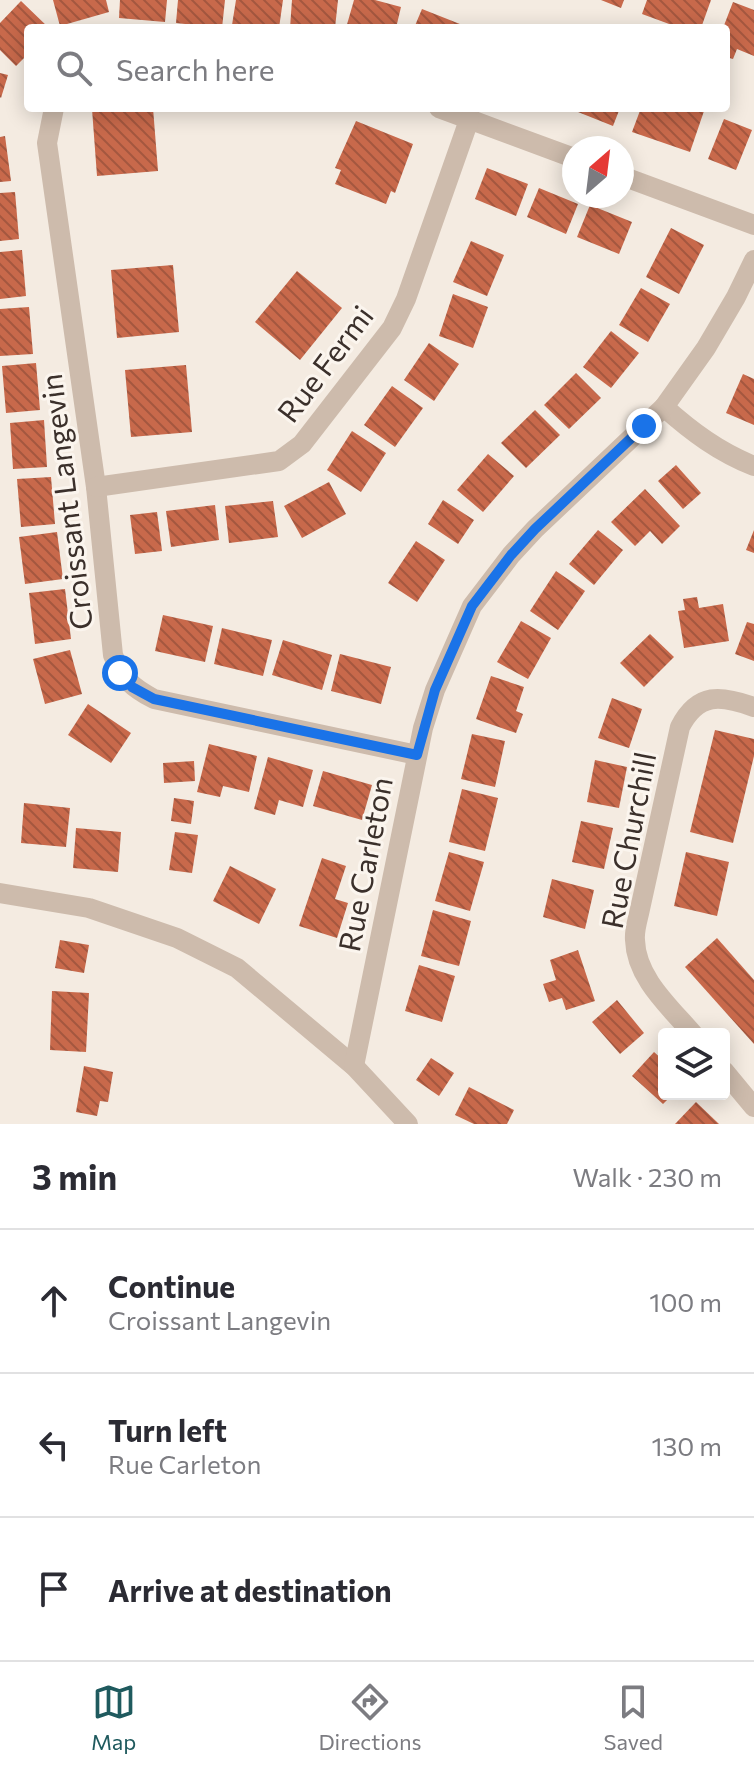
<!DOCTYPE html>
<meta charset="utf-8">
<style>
:root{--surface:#fff;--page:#f2f2f3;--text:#2b2b33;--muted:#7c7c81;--line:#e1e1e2;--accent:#1f5a5e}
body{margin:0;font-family:Commissioner,sans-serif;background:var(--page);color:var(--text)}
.controls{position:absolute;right:24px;bottom:24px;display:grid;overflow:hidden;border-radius:8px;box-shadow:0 4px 20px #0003}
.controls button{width:72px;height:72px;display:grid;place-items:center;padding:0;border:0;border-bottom:2px solid var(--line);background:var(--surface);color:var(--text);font:40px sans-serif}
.compass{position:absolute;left:562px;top:136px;width:72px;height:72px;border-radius:50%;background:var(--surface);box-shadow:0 4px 20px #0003;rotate:28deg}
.stop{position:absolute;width:24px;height:24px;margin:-18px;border:6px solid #1a73e8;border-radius:50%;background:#fff}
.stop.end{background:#1a73e8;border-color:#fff;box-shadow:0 2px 8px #0008}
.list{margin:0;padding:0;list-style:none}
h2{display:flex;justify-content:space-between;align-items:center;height:104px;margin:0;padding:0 32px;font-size:34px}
h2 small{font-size:26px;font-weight:400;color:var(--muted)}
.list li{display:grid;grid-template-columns:52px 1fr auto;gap:24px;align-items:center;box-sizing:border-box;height:144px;padding:0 32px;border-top:2px solid var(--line)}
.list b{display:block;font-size:30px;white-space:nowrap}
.list p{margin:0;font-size:26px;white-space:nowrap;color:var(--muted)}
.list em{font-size:26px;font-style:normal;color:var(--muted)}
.icon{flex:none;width:44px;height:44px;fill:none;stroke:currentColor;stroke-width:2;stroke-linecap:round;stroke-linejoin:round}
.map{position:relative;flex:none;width:754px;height:1124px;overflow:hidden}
.search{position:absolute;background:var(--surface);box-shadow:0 4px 20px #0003;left:24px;right:24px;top:24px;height:88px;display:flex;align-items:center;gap:20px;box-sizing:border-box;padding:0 28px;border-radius:8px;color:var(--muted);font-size:30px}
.sheet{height:536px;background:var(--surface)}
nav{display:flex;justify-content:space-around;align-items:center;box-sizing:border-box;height:112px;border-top:2px solid var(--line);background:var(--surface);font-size:22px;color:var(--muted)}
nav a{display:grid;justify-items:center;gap:4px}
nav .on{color:var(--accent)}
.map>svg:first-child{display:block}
.building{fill:url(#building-back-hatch)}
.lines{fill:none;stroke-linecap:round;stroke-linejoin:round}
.minor{stroke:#cdbbac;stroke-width:20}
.route{stroke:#1a73e8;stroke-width:10}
.labels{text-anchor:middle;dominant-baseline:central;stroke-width:6;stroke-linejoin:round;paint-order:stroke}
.street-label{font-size:30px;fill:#3b302b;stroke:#fbf5ee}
</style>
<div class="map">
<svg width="754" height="1124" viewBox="0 0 754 1124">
<defs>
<pattern id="building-back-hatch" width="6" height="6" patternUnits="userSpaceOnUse" patternTransform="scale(2)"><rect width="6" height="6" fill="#c8694b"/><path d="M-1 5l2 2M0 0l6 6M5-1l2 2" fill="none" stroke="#a4573f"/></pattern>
</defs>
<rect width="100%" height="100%" fill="#f4ebe1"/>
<g class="building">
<polygon points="53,0 106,0 109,12 60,26"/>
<polygon points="120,0 167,0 165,22 119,18"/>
<polygon points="178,0 225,0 222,28 176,23"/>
<polygon points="236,0 283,0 279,28 232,25"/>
<polygon points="292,0 338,0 335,28 290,28"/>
<polygon points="354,0 375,0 401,7 396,28 346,28"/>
<polygon points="601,0 624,0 621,8"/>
<polygon points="647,0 711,0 701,28 680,28 642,14"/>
<polygon points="21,1 49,28 28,28 28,54 16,66 0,50 0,23"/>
<polygon points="733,2 754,10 754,56 737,49 733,59 726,57 726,28 723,28"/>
<polygon points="422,9 470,28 414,28"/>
<polygon points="0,73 8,75 1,98 0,97"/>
<polygon points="153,108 158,171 97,176 92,109"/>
<polygon points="568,108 620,108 613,126"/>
<polygon points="641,108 696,108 704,111 690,152 632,132"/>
<polygon points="724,119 752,130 736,170 708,159"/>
<polygon points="356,121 413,144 395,193 391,191 386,204 335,184 341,170 335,168"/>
<polygon points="5,136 11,181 0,182 0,137"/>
<polygon points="487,168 528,184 516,216 475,199"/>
<polygon points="539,188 578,204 566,234 527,217"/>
<polygon points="15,192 19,239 0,241 0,193"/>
<polygon points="590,205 632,222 619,254 577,237"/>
<polygon points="671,228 704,245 679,294 646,277"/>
<polygon points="471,241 504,255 487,296 453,282"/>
<polygon points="22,250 26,296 0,299 0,252"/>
<polygon points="173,265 179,332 117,338 111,270"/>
<polygon points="297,271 342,308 300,360 255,322"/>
<polygon points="641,288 670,304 648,342 619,325"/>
<polygon points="453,294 488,307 473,348 439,336"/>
<polygon points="29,307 33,354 0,356 0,309"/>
<polygon points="611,331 639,353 611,388 583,367"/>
<polygon points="429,343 459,364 434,401 404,380"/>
<polygon points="36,363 40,410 6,413 2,366"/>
<polygon points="186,365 192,432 131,437 125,370"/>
<polygon points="576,373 601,398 569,429 544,405"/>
<polygon points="743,374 754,379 754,425 726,413"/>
<polygon points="392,386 423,408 395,447 364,425"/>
<polygon points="535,410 560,435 526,468 501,443"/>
<polygon points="44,420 47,467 13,469 10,423"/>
<polygon points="352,431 386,453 361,492 327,470"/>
<polygon points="488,454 514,476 483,512 457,490"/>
<polygon points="676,465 701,493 683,509 658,481"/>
<polygon points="51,477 55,524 21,527 17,479"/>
<polygon points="329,482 346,514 302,538 284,506"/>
<polygon points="645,489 680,526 662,544 650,531 635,546 611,522"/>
<polygon points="443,500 474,520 458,544 428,524"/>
<polygon points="273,501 278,537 229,543 225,506"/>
<polygon points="215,505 219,540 171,547 166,511"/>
<polygon points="157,512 162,551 135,554 130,515"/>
<polygon points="598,530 623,550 594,585 569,564"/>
<polygon points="754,530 754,553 746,550"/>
<polygon points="57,532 63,579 25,584 19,537"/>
<polygon points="416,541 445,560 417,602 388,583"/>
<polygon points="556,571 585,591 558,630 530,611"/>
<polygon points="65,589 71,639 35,644 29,593"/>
<polygon points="697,597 699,608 723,604 729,641 684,648 678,611 685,610 683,599"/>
<polygon points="163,615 213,626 205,662 155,651"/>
<polygon points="521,621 551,638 528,679 497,662"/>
<polygon points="747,622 754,624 754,661 735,654"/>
<polygon points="222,628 272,640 263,676 214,664"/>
<polygon points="650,634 674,657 644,687 620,663"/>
<polygon points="283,640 332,655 322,690 272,675"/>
<polygon points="70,650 82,694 45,704 33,659"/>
<polygon points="340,654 391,667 381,704 331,691"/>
<polygon points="491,676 524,687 516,711 523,714 516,733 476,719"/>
<polygon points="612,698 642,709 629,748 598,738"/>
<polygon points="88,704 131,733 111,763 68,735"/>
<polygon points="715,730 754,739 754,756 733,843 690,832"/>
<polygon points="472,734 505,741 495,787 461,779"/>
<polygon points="209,744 257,756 249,792 223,786 220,797 197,792"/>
<polygon points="268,757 313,770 303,807 279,800 275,815 254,809"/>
<polygon points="595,760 627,767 619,808 587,802"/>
<polygon points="194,761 195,781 164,783 163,763"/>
<polygon points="323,771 372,785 362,820 313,806"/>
<polygon points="462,789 498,798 485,851 449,842"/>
<polygon points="174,798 194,801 191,824 171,821"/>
<polygon points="24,803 70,808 66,847 21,843"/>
<polygon points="581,821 613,828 604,869 572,862"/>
<polygon points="76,828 121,832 118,872 73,868"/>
<polygon points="175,832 198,835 192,873 169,870"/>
<polygon points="449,852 484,862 470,911 435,901"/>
<polygon points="686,852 729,862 717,916 674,906"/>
<polygon points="322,858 346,866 335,899 348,903 337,938 299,926"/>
<polygon points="230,866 276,889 259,924 213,901"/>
<polygon points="552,879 594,890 585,929 543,917"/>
<polygon points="433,910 471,921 459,966 421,956"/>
<polygon points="717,938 754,980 754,1044 685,967"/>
<polygon points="60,940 89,945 84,973 55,968"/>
<polygon points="578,950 595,1001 566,1010 562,998 549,1002 543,984 556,980 550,960"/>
<polygon points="419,965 455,976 442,1022 405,1011"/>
<polygon points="52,991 89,993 86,1052 50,1050"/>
<polygon points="617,1000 644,1033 620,1054 592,1022"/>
<polygon points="654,1052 664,1061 664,1094 673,1094 663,1104 632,1076"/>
<polygon points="431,1058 454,1073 439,1096 416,1080"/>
<polygon points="84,1066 113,1072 108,1102 100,1101 97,1116 76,1112"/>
<polygon points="469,1087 514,1110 507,1124 474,1124 455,1115"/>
<polygon points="696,1102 719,1124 675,1124"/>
</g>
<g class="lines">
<g class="minor">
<path d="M 54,108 L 47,143 L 96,487 L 113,655 C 122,679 133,688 154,699 L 417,755"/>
<polyline points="439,108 574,158"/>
<polyline points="622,176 754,225"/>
<path d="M 664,407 C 692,432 719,452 754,466"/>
<polyline points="96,487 279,461 302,444 392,328 406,299 469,120"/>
<polyline points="0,893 89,908 177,938 237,968 354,1066 408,1124"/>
<path d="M 693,1034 C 670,1007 636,978 635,940 C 634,930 638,919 640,909 L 680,727 C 698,692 721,695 754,707"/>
<polyline points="354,1066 423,728 435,690 472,606 511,555 535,529 664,407 706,348 736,297 754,260"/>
<polyline points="724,1071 754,1107"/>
</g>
</g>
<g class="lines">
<polyline class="route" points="120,673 132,687 154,699 417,755 435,690 472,606 511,555 535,529 644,426"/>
</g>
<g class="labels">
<g class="street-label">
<text transform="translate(324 363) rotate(-53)">Rue Fermi</text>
<text transform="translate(65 502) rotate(-97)">Croissant Langevin</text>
<text transform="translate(627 840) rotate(-79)">Rue Churchill</text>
<text transform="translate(364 864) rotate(-79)">Rue Carleton</text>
</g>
</g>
</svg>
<div class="controls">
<button><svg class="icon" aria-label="layers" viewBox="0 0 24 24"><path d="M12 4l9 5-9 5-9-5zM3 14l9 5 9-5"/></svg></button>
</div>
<svg class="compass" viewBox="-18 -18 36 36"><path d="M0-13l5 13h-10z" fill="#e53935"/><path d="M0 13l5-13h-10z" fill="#7c7c81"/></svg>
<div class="stop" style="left:120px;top:673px"></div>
<div class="stop end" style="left:644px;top:426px"></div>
<div class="search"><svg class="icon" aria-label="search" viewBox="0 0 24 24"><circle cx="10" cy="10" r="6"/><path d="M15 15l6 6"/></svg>Search here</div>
</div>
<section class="sheet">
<h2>3 min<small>Walk · 230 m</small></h2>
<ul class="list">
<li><svg class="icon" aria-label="ahead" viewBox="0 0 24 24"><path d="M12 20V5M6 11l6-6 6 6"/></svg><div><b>Continue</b><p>Croissant Langevin</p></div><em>100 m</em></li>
<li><svg class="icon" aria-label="left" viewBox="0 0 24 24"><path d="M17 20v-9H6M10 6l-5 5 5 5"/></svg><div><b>Turn left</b><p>Rue Carleton</p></div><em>130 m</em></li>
<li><svg class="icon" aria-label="arrive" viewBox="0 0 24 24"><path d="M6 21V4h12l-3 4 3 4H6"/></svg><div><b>Arrive at destination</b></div></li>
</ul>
</section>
<nav>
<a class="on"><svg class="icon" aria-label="map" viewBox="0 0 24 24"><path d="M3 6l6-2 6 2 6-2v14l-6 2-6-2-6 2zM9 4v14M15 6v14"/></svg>Map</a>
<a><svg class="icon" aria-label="directions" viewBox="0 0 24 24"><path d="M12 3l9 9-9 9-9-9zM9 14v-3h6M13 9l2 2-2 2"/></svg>Directions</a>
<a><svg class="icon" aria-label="saved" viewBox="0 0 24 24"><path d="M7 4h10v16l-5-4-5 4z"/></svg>Saved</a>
</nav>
